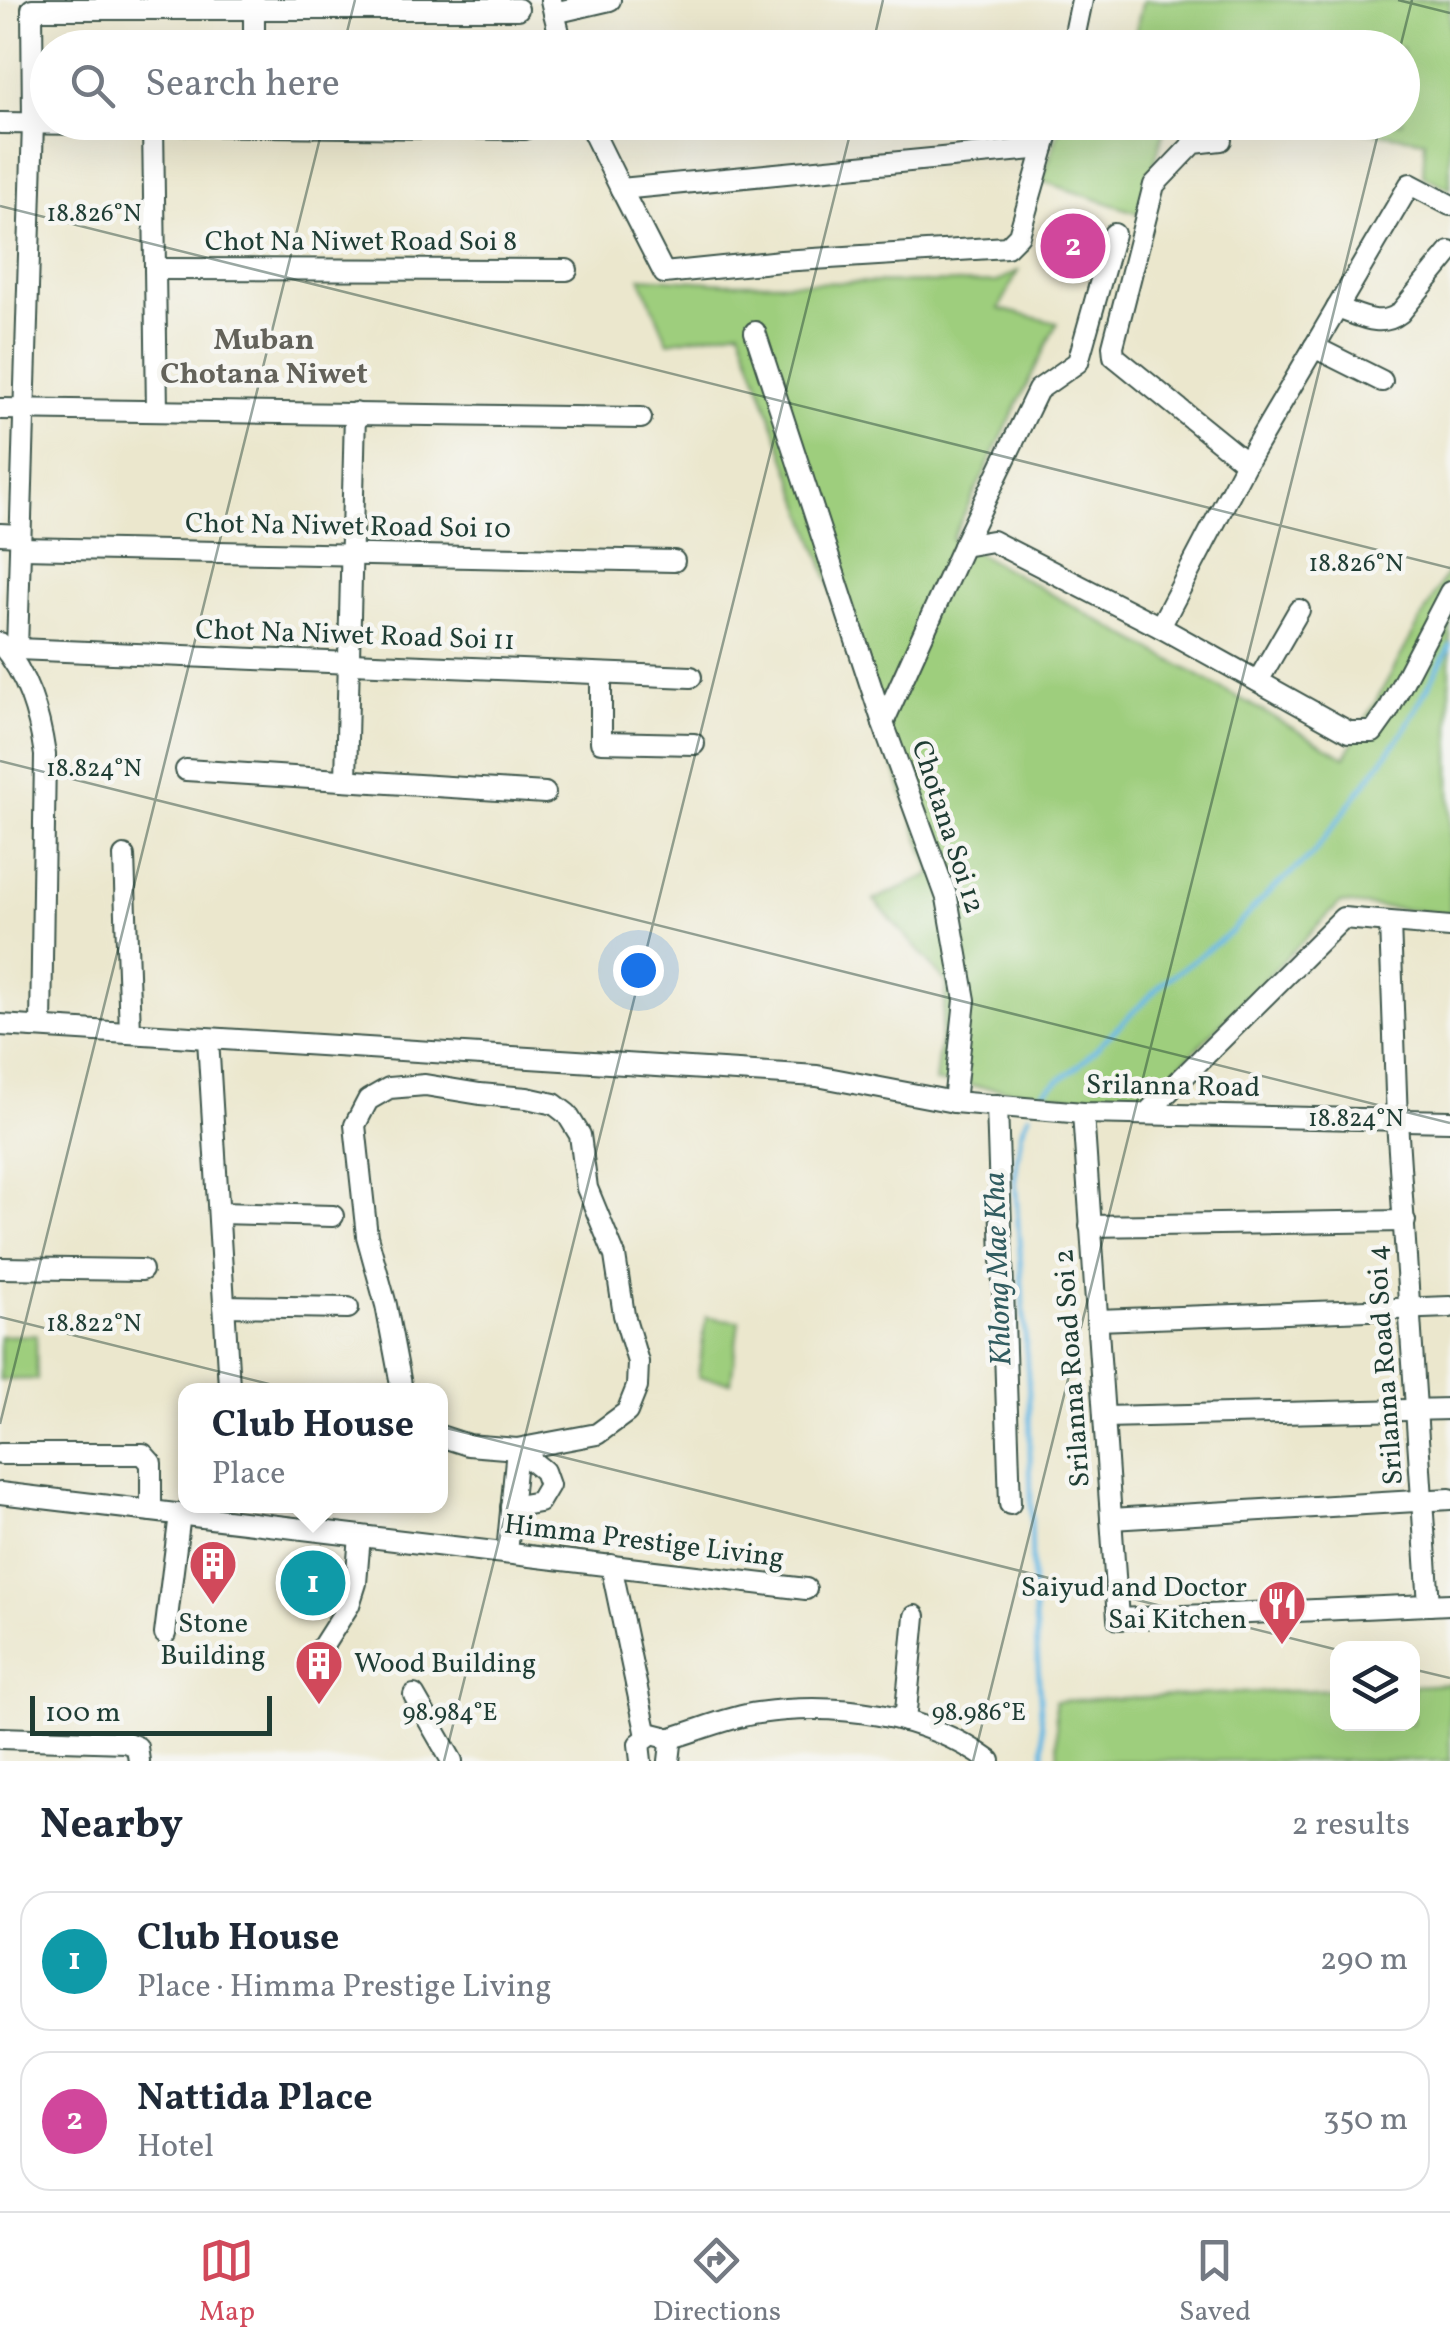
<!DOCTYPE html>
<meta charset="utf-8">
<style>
:root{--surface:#fff;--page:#f6f6f7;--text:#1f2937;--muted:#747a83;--line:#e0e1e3;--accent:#d1495b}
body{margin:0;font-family:Vollkorn,serif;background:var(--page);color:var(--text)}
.controls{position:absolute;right:30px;bottom:30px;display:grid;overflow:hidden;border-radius:20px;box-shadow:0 10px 40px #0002}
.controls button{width:90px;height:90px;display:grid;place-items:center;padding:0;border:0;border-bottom:2px solid var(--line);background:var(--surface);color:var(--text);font:50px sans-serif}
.scale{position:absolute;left:30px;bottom:25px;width:242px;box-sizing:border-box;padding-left:10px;border:5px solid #1f3d34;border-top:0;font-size:28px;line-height:35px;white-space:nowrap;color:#1f3d34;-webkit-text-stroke:8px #f6f6f2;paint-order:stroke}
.you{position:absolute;left:638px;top:970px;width:35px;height:35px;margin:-25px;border:8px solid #fff;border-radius:50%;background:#1a73e8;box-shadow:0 0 0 15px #1a73e833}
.badge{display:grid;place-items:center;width:65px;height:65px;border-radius:50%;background:var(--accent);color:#fff;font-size:32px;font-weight:700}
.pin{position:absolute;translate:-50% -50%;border:5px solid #fff;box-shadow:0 2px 10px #0006}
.popup{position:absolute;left:178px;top:1383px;width:270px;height:130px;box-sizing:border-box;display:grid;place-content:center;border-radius:20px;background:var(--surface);filter:drop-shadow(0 2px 8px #0005);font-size:32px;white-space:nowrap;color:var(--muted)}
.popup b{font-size:38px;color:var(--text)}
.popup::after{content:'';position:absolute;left:50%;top:100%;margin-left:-20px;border:20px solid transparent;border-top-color:var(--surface)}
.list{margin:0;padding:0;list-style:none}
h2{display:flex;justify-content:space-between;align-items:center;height:130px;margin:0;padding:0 40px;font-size:42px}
h2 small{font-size:32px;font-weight:400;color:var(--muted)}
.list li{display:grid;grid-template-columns:65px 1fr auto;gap:30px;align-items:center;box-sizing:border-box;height:140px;margin:0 20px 20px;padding:0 20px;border:2px solid var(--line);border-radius:30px}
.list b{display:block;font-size:38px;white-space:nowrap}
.list p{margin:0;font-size:32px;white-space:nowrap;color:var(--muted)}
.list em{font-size:32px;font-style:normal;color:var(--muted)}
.icon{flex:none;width:55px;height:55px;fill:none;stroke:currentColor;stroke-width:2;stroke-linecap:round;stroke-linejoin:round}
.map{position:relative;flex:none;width:1450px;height:1761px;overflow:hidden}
.search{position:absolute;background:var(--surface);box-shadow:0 10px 40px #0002;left:30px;right:30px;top:30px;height:110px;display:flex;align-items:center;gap:25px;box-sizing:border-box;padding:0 35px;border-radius:55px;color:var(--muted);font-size:38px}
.sheet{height:450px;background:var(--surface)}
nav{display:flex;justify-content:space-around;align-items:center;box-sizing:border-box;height:140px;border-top:2px solid var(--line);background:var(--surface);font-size:28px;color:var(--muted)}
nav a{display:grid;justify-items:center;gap:5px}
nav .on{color:var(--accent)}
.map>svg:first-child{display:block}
.green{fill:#9ece7d;stroke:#5e8658;stroke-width:2.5}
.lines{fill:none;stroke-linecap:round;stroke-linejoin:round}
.stream{stroke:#66b8e2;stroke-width:5}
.minor-casing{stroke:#3e564b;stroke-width:24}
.minor{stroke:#fff;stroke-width:20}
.ticks{fill:none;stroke:#1f3d34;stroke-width:2.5;stroke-opacity:0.45}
.labels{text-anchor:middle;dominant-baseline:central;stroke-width:9;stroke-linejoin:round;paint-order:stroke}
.street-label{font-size:28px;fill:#1f3d34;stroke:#f6f6f2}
.poi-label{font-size:28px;fill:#1f3d34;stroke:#f6f6f2;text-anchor:end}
.neighbourhood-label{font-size:30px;font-weight:bold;fill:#63625a;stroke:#f6f6f2}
.water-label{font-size:30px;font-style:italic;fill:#315c60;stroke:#f6f6f2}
.ticks-label{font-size:25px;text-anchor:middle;fill:#1f3d34;stroke:#f6f6f2;stroke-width:9;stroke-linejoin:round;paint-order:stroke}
</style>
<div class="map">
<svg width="1450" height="1761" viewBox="0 0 1450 1761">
<rect width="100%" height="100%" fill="#f6f6f2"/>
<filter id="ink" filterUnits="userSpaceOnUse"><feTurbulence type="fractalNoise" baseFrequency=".01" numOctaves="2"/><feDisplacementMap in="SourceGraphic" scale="20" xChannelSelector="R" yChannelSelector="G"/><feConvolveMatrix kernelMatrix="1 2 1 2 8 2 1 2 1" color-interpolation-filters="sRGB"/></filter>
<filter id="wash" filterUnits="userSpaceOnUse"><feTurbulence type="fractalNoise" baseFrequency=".0048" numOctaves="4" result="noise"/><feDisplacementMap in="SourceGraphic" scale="40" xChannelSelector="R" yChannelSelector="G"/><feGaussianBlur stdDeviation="2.25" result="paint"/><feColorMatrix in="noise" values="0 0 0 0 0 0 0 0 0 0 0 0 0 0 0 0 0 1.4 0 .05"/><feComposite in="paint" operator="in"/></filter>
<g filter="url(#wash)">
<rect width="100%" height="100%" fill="#ebe7cd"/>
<g class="green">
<polygon points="1143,0 1450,0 1450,189 1423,175 1425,140 1311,123 1402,122 1402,48 1132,47"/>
<polygon points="1061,123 1166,123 1140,214 1042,181"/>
<polygon points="1018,271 999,309 1057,323 952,539 1345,757 1450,567 1450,914 1340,903 1142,1104 935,1082 947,983 874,900 932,874 740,329 668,342 640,277 724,283 997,282"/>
<polygon points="706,1317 739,1321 731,1382 698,1377"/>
<polygon points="36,1335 37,1379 0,1380 0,1336"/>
<polygon points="1450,1684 1450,1761 1058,1761 1055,1701 1337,1689 1338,1724 1412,1724 1413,1686"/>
</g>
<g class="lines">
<g class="stream">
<polyline points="1033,1104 1036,1097 1077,1067 1163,983 1231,932 1265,896 1313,854 1404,731 1450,646"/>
<polyline points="1029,1115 1021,1133 1015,1177 1029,1393 1032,1569 1044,1761"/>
</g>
</g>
</g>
<g filter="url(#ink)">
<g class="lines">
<g class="minor-casing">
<g id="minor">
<polyline points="551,0 554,13 610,0"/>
<polyline points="518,9 32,9 33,123 17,649 691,677"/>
<polyline points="554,13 563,48"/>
<polyline points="254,48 254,0"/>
<polyline points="1072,48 1082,0"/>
<polyline points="588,122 621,189 1044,148 1051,122"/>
<polyline points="0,123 525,129"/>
<polyline points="153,125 157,411"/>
<polyline points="1221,140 1194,143 1154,185 1113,346 1114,356 1246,463"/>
<polyline points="621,189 664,273 781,261 1007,247 1019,235 1044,148"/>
<polyline points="155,269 567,270"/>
<path d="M 1337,308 C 1359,315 1380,329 1400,313 L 1450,252"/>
<polyline points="755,332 883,723"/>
<polyline points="1314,347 1382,381"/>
<polyline points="0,409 641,418"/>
<polyline points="0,534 20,535"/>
<polyline points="963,546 1038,390 1078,362 1114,234"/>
<polyline points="21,548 674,561"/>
<polyline points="1160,627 1246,463 1410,184 1450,205"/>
<path d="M 0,643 C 28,676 39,713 45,755 L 41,1027"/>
<polyline points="601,674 601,742 694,744"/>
<polyline points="1258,681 1299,610"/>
<polyline points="186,770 545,793"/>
<polyline points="346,780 355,413"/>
<polyline points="124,856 130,1032"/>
<polyline points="1390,923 1397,1121 1429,1605"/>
<polyline points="0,1025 817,1076 954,1102 1083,1113 1450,1121"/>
<polyline points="208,1039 229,1386"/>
<polyline points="954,1102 965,1000 947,898 883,723 963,546 992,541 1160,627 1349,732 1373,732 1388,711 1450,592"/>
<polyline points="997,1105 1010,1504"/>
<polyline points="1083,1113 1118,1619 1450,1604"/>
<polyline points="1147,1113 1343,918 1450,927"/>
<polyline points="219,1213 333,1216"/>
<polyline points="1090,1226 1405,1221"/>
<polyline points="0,1268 142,1270"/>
<polyline points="224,1306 348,1308"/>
<polyline points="1097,1320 1450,1307"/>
<polyline points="402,1390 386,1305 367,1236 355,1125 368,1100 389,1088 425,1085 480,1094 527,1098 554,1104 567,1114 580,1135 587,1188 615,1256 624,1315 638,1362 637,1387 627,1412 597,1434 517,1449 468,1445 440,1436"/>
<polyline points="1104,1417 1450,1409"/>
<polyline points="0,1454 143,1454 151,1463 151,1511"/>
<polyline points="0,1493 806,1589"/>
<polyline points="511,1507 539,1502 549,1485 544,1471 517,1449"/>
<polyline points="1111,1519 1450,1499"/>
<polyline points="507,1553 517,1449"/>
<polyline points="611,1565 647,1736"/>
<polyline points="165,1634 180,1514"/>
<polyline points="321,1649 349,1605 356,1583 360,1536"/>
<polyline points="414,1695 452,1761"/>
<polyline points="905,1721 915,1616"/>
<polyline points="0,1738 125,1742 137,1747 139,1761"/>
<path d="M 668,1739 C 697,1731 728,1717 758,1713 C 837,1702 924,1713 990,1761"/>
<polyline points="641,1761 639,1744 652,1734 664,1737 671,1744 669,1761"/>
</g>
</g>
<use href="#minor" class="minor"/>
</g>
</g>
<path class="ticks" d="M 1398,0 L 1450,13M 343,48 L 355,0M 872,48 L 883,0M 1400,48 L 1412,0M 0,206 L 1450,568M 0,761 L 1450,1123M 0,1317 L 1338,1650M 0,1424 L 324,122M 1412,1669 L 1450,1678M 444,1761 L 853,122M 973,1761 L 1381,122"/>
<defs>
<g id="building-pin" transform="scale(2.5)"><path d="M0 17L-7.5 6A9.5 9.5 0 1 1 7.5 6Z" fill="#d1495b" stroke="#f6f6f2"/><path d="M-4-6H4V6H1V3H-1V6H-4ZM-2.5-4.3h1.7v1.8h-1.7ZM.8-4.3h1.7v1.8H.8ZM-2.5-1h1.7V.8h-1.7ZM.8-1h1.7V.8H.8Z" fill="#fff"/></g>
<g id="restaurant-pin" transform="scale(2.5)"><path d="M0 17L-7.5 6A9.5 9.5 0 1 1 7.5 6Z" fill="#d1495b" stroke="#f6f6f2"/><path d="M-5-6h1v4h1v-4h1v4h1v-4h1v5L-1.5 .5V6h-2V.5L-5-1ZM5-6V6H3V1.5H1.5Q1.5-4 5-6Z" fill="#fff"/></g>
</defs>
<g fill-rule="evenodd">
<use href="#building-pin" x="213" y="1564"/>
<use href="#restaurant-pin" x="1282" y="1604"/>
<use href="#building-pin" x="319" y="1664"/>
</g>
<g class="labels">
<g class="street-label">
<text x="361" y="242">Chot Na Niwet Road Soi 8</text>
<text transform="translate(348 527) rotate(1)">Chot Na Niwet Road Soi 10</text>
<text transform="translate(355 636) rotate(2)">Chot Na Niwet Road Soi 11</text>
<text transform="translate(947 827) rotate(72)">Chotana Soi 12</text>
<text transform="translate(1173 1087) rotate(1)">Srilanna Road</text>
<text transform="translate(1386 1365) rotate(-94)">Srilanna Road Soi 4</text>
<text transform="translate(1073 1368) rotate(-94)">Srilanna Road Soi 2</text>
<text transform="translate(644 1542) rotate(7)">Himma Prestige Living</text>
</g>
<g class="poi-label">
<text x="1247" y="1588">Saiyud and Doctor<tspan x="1247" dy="32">Sai Kitchen</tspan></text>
<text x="213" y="1624" text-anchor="middle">Stone<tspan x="213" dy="32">Building</tspan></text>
<text x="354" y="1664" text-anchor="start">Wood Building</text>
</g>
<g class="neighbourhood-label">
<text x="264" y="341">Muban<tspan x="264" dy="34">Chotana Niwet</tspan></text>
</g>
<g class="water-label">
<text transform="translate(999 1269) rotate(-92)">Khlong Mae Kha</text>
</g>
</g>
<g class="ticks-label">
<text x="94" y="221">18.826°N</text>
<text x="1356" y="571">18.826°N</text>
<text x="94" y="776">18.824°N</text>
<text x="1356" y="1126">18.824°N</text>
<text x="94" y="1331">18.822°N</text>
<text x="450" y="1720">98.984°E</text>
<text x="979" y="1720">98.986°E</text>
</g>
</svg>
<div class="controls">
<button><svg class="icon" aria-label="layers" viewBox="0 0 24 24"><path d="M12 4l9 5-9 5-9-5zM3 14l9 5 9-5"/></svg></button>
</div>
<div class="scale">100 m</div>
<div class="you"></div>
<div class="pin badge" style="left:313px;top:1583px;background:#0f9aa8">1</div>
<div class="popup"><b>Club House</b>Place</div>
<div class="pin badge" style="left:1073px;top:246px;background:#d1479c">2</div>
<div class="search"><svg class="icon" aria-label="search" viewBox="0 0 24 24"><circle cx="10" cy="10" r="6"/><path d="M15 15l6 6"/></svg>Search here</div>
</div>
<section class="sheet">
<h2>Nearby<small>2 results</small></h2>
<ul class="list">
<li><span class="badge" style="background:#0f9aa8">1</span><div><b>Club House</b><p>Place · Himma Prestige Living</p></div><em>290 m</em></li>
<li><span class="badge" style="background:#d1479c">2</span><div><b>Nattida Place</b><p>Hotel</p></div><em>350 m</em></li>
</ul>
</section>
<nav>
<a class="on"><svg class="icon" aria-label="map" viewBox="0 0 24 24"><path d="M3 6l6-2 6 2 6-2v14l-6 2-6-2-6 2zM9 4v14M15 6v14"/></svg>Map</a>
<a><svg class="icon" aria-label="directions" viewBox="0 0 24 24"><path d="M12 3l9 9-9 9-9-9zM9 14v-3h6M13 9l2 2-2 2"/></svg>Directions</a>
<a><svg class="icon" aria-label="saved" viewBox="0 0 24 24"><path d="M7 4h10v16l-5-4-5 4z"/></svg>Saved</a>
</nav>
